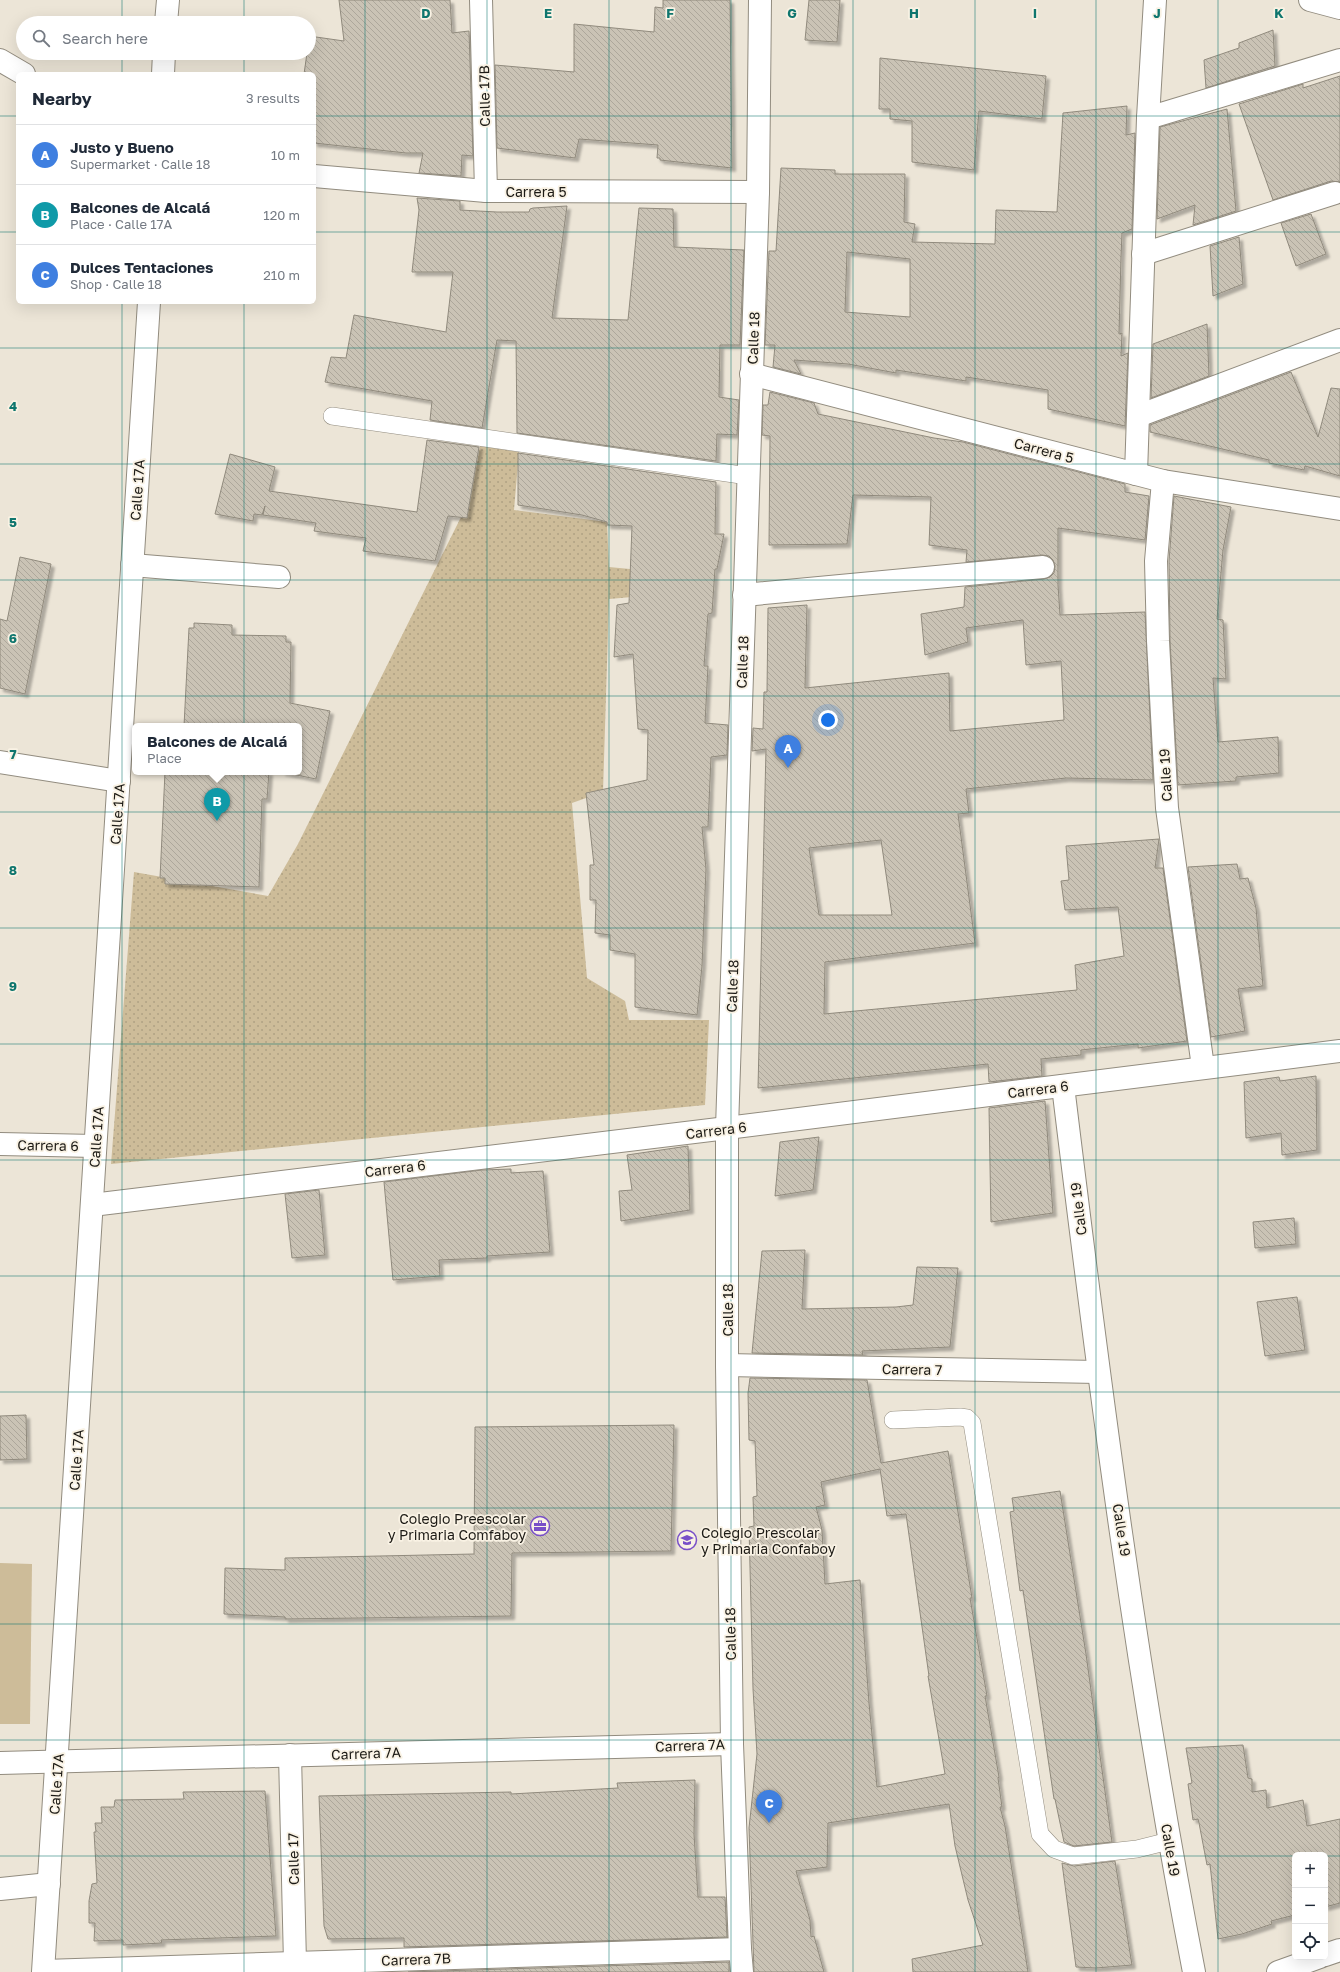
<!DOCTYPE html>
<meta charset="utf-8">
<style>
:root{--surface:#fff;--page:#f6f6f7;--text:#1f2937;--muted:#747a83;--line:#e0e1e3;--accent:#d93025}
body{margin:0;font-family:"Golos Text",sans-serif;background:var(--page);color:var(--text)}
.controls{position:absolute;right:12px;bottom:12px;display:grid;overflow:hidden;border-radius:6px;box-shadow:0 4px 16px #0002}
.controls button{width:36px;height:36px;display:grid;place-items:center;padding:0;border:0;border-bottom:1px solid var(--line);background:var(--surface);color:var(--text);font:20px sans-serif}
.you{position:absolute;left:828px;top:720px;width:14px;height:14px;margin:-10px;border:3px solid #fff;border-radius:50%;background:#1a73e8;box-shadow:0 0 0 6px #1a73e833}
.badge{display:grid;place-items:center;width:26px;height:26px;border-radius:50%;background:var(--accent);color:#fff;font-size:13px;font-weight:700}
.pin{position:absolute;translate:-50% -33px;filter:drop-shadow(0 1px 2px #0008)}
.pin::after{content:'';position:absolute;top:21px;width:14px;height:12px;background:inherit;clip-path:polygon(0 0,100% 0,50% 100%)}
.popup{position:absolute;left:132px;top:723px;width:170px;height:52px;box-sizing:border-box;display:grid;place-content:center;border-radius:6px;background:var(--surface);filter:drop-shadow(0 1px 3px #0005);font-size:13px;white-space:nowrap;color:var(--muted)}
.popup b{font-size:15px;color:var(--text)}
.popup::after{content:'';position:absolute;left:50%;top:100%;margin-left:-8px;border:8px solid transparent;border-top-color:var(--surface)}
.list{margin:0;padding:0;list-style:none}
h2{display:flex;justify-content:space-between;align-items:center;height:52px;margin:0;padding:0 16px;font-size:17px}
h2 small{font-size:13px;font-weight:400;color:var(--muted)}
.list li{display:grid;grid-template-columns:26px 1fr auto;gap:12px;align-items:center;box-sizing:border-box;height:60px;padding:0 16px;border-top:1px solid var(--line)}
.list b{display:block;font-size:15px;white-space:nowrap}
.list p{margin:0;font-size:13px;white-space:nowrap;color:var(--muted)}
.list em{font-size:13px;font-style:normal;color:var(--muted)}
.icon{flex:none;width:22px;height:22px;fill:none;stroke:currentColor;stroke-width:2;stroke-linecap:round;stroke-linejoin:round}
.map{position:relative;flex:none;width:1340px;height:1972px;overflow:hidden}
.search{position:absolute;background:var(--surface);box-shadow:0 4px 16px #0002;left:16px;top:16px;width:300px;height:44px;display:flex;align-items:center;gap:10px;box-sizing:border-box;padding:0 14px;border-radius:22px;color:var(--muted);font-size:15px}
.panel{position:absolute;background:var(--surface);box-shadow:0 4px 16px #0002;left:16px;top:72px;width:300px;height:232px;border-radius:6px}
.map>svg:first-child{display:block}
.grass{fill:url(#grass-dots)}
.garden{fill:#cdbc99}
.building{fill:url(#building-back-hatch);stroke:#908a7d;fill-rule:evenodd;filter:url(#shadow)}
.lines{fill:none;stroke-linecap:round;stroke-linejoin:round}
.lane-casing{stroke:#928c7f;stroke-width:18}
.street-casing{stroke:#928c7f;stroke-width:24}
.secondary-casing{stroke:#928c7f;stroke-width:24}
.lane{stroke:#fff;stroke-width:17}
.street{stroke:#fff;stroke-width:22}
.secondary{stroke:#fff;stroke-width:22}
.grid{fill:none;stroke:#0f766e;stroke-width:1;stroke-opacity:0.55}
.labels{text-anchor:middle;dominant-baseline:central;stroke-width:3.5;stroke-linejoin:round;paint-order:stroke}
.street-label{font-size:14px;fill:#1c1a15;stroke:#f9f2e4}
.poi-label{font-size:14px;fill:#1c1a15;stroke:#f9f2e4;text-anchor:end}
.grid-label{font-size:13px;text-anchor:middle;font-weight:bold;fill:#0f766e;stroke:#f9f2e4;stroke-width:3.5;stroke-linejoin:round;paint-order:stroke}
</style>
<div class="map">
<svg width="1340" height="1972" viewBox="0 0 1340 1972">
<defs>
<pattern id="grass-dots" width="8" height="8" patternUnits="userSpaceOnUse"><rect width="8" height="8" fill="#cdbc99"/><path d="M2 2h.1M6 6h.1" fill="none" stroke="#afa183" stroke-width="1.8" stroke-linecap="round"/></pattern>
<pattern id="building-back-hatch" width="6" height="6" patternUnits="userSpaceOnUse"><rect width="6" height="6" fill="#cac3b5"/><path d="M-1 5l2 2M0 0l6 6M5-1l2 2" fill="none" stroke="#ada79b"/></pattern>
<filter id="shadow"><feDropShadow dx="3.5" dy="3.5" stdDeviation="1" flood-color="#0004"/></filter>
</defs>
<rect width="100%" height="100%" fill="#ece5d7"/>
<polygon class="grass" points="480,446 519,452 514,510 607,522 609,567 713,577 713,590 609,599 603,792 572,803 587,978 625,1001 629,1020 709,1020 705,1105 111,1164 134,872 268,896 298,844 470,499"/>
<polygon class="garden" points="0,1563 32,1564 30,1724 0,1724"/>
<g class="building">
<polygon points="339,0 450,0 452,33 469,31 473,156 462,155 461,176 419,173 423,153 406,153 314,143 314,74 304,74 307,53 309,53 309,36 344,41"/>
<polygon points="663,0 730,0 732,168 660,160 660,158 657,158 658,145 579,139 575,158 497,148 495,65 574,72 574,24 654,32 655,7 663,8"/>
<polygon points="809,0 840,0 837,42 805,40"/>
<polygon points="1273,30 1275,66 1206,88 1204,60 1239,48 1239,43"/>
<polygon points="880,58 1046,76 1042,119 979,111 974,170 912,162 912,121 890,119 890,109 879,109"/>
<polygon points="1340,76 1340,182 1331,181 1273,200 1239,104 1303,84 1303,88"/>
<path d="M 1127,106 L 1126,135 L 1135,133 L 1132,229 L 1122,233 L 1121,257 L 1119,334 L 1122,333 L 1121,356 L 1128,353 L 1125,426 L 1048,409 L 1048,390 L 966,377 L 966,381 L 896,370 L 896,373 L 848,364 L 794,360 L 801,374 L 773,367 L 775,345 L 765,345 L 769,251 L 776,251 L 781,168 L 835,170 L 835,174 L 905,174 L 904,222 L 915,224 L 912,242 L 995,244 L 996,210 L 1057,212 L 1063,113 ZM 847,252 L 910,259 L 910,317 L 845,312 Z"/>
<polygon points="1227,109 1236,211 1193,225 1195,205 1157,219 1160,127"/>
<polygon points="417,198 460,201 460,210 497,212 529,212 530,209 533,208 567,206 552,318 628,320 639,208 673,209 674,247 744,250 740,345 720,345 719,397 739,400 737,435 717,434 716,461 517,433 516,341 497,340 482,428 430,420 432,401 325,382 331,357 346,358 354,315 446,332 453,272 412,272 419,210"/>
<polygon points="1311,214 1326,254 1296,266 1281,223"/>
<polygon points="1239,237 1243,284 1213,296 1210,246"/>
<polygon points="1207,324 1209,376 1151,398 1153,344"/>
<polygon points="1291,372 1318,437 1331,388 1340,389 1340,476 1305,466 1304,470 1269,463 1269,460 1150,432 1150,425"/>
<path d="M 770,392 L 814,403 L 818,414 L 934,438 L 963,442 L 1125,484 L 1125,492 L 1149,496 L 1145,540 L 1058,528 L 1058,585 L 1060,615 L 1145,612 L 1153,780 L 1066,778 L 966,789 L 969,813 L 958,814 L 975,943 L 825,962 L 824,1014 L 1077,990 L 1075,965 L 1124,956 L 1118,907 L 1065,910 L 1061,881 L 1069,880 L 1066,846 L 1159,839 L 1155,868 L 1163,868 L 1187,1041 L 1138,1048 L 1138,1044 L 1081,1050 L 1081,1055 L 1041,1059 L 1042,1076 L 989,1082 L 988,1064 L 758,1088 L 766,749 L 752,751 L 753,728 L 763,729 L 764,692 L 767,692 L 768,608 L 807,605 L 805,688 L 949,673 L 950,731 L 1064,720 L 1061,661 L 1026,665 L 1023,620 L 966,628 L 968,642 L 925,655 L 921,614 L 964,607 L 965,587 L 1044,579 L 1050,577 L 1054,573 L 1055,566 L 1053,560 L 1049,556 L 1042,555 L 966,562 L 967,550 L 929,545 L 931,497 L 853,495 L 847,544 L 769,545 L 770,436 L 762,435 L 763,405 L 768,405 ZM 881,840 L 892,915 L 819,915 L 809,848 Z"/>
<polygon points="427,440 479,447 467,518 448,516 435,561 363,551 366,538 314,531 316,523 263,515 265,506 262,515 254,514 253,521 215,514 230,454 275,467 269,491 417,512"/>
<polygon points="518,453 716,482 715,534 724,534 717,569 715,569 712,613 708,614 704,666 708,666 705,723 728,725 727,755 711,757 708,827 702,827 706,869 702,966 697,1015 635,1007 635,954 610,950 610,935 595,933 596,900 590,900 590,865 594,865 586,793 647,780 648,730 638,729 633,654 614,657 617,605 629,603 632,526 607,525 607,522 582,515 518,505"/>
<polygon points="1174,496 1231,507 1223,550 1217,619 1223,620 1226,679 1213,678 1218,742 1278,737 1279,773 1236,777 1236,781 1178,785 1170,641 1169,561"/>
<polygon points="20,557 51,564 25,694 0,688 0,619 7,621"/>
<polygon points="194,623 232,625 232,635 286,636 286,642 291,642 290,703 330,711 316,779 282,772 299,772 299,726 184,726 189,628 194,628"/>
<polygon points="165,772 269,772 267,799 262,799 259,887 165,884 165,878 160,878"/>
<polygon points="1237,864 1240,879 1248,878 1256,908 1263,986 1238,989 1245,1031 1211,1037 1188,867"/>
<polygon points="1316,1076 1317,1150 1282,1155 1281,1133 1246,1138 1244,1082 1279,1077 1280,1081"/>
<polygon points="1045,1101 1053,1213 991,1222 989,1108"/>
<polygon points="819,1137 813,1190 775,1196 780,1142"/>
<polygon points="688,1146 690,1210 621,1221 619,1191 632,1190 627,1155"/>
<polygon points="511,1169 511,1173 543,1171 550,1252 487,1256 487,1258 439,1260 440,1276 393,1280 384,1182 482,1170"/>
<polygon points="319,1190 325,1255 292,1258 285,1194"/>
<polygon points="1294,1218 1296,1244 1255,1248 1253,1222"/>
<polygon points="805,1250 802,1309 896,1307 913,1305 917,1267 958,1268 950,1347 862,1351 863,1355 752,1353 762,1251"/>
<polygon points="1297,1297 1305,1350 1265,1356 1257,1302"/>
<path d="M 750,1378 L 867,1380 L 881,1463 L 948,1451 L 972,1598 L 970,1598 L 987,1696 L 985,1696 L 999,1777 L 998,1778 L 1002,1807 L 1000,1807 L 1005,1826 L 1028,1972 L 913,1972 L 912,1959 L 983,1945 L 968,1900 L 955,1846 L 949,1804 L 828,1823 L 827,1867 L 796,1871 L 810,1920 L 811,1937 L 814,1936 L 824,1972 L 754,1972 L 749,1828 L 757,1754 L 753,1689 L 749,1527 L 754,1526 L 753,1497 L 757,1496 L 755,1441 L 749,1440 L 748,1393 ZM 880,1469 L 887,1516 L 906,1514 L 929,1676 L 928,1676 L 945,1774 L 877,1787 L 869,1703 L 860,1580 L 825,1584 L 822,1530 L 816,1507 L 825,1505 L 821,1482 Z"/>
<polygon points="26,1415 27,1459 0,1460 0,1416"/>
<polygon points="674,1425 671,1551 512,1553 511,1616 285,1619 285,1617 224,1614 225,1568 285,1570 285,1558 474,1554 475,1427"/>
<polygon points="1060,1491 1086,1654 1112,1842 1074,1846 1064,1842 1055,1799 1054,1799 1023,1590 1020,1591 1010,1512 1014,1511 1012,1498"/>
<polygon points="1243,1745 1248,1778 1252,1779 1252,1792 1266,1790 1267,1808 1303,1800 1307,1826 1340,1819 1340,1903 1325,1907 1325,1855 1295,1855 1295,1915 1271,1921 1272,1924 1242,1934 1218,1939 1210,1864 1207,1865 1199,1823 1198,1819 1193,1820 1188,1784 1192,1783 1186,1748"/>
<polygon points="695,1780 694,1834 698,1897 725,1897 727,1937 404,1947 404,1938 328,1939 324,1926 319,1796 511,1792 511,1794 618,1788 617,1783"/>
<polygon points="265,1791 276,1936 161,1940 162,1943 123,1945 123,1940 94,1941 95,1923 89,1923 89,1901 92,1884 97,1883 94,1832 96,1832 95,1823 102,1823 101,1807 114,1807 115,1800 184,1799 183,1792"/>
<polygon points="1115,1861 1132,1965 1096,1968 1076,1967 1062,1863 1074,1866"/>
<polygon points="729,1962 729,1972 408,1972"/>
</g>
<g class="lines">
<g class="lane-casing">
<g id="lane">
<polyline points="332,416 748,476"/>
<polyline points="893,1420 960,1417 967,1418 972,1423 1040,1834 1054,1849 1073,1856 1137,1849 1169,1841"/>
</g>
</g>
<g class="street-casing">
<g id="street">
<polyline points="481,0 486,191"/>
<polyline points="1310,0 1340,8"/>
<polyline points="166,23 168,0"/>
<polyline points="0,60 24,74"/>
<polyline points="163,74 164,53"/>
<polyline points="1148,118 1340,60"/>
<polyline points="314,176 486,191 758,192"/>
<polyline points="1143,254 1335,193"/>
<polyline points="751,374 1163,481 1340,509"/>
<polyline points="1138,416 1340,340"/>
<polyline points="1136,474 1148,118 1155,0"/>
<polyline points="1163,481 1156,561 1158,641 1167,808 1203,1067"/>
<polyline points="132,565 279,577"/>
<polyline points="744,595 1043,567"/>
<polyline points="0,762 119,781"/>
<path d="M 1063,1086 C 1099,1382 1137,1679 1194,1972"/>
<polyline points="0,1144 95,1146"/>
<polyline points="92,1205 727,1128 1340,1051"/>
<polyline points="727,1365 1098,1372"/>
<polyline points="290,1755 295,1963"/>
<polyline points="0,1763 732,1744"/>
<polyline points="0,1889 49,1884"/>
<polyline points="44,1971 740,1949"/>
<polyline points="43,1972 149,302"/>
<polyline points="742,1972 740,1949 732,1744 727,1365 727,1128 758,192 760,0"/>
</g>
</g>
<g class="secondary-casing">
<g id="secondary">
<polyline points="1325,1955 1340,1950"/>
<polyline points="1278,1972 1320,1957"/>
</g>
</g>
<use href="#lane" class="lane"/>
<use href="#street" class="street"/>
<use href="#secondary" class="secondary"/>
</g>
<path class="grid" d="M 122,0 L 122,23M 244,0 L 244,23M 365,0 L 365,1972M 487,0 L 487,1972M 609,0 L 609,1972M 731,0 L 731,1972M 853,0 L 853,1972M 975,0 L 975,1972M 1096,0 L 1096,1972M 1218,0 L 1218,1972M 122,53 L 122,74M 244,53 L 244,74M 0,116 L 18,116M 314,116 L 1340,116M 0,232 L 18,232M 314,232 L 1340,232M 122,302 L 122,1972M 244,302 L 244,1972M 0,348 L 1340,348M 0,464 L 1340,464M 0,580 L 1340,580M 0,696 L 1340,696M 0,812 L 1340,812M 0,928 L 1340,928M 0,1044 L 1340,1044M 0,1160 L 1340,1160M 0,1276 L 1340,1276M 0,1392 L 1340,1392M 0,1508 L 1340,1508M 0,1624 L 1340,1624M 0,1740 L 1340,1740M 0,1856 L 1295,1856M 1325,1856 L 1340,1856"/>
<defs>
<g id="office-ring" transform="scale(1)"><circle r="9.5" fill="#f9f2e4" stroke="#784fc8" stroke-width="1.5"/><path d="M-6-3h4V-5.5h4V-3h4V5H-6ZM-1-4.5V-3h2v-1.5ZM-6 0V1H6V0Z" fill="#784fc8"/></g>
<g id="school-ring" transform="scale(1)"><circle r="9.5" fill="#f9f2e4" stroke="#784fc8" stroke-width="1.5"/><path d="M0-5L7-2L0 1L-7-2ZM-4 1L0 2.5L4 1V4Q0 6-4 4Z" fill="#784fc8"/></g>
</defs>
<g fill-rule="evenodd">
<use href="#office-ring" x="540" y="1526"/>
<use href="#school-ring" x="687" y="1540"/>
</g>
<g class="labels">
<g class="street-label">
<text transform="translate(484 96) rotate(-91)">Calle 17B</text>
<text x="536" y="191">Carrera 5</text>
<text transform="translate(753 338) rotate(-88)">Calle 18</text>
<text transform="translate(1044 450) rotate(15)">Carrera 5</text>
<text transform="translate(137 490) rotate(-86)">Calle 17A</text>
<text transform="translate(742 662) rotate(-88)">Calle 18</text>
<text transform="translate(1165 775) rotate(-93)">Calle 19</text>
<text transform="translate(117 814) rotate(-86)">Calle 17A</text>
<text transform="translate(732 986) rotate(-88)">Calle 18</text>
<text transform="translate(1038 1089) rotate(-7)">Carrera 6</text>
<text transform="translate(716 1130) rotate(-7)">Carrera 6</text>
<text transform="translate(96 1137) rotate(-86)">Calle 17A</text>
<text transform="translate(48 1145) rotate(1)">Carrera 6</text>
<text transform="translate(395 1168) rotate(-7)">Carrera 6</text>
<text transform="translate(1078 1209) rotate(-97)">Calle 19</text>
<text transform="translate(727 1310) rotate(-90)">Calle 18</text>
<text transform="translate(912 1369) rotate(1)">Carrera 7</text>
<text transform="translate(76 1460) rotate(-86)">Calle 17A</text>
<text transform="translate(1122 1530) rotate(81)">Calle 19</text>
<text transform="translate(730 1634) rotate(-91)">Calle 18</text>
<text transform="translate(690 1745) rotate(-2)">Carrera 7A</text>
<text transform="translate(366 1753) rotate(-2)">Carrera 7A</text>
<text transform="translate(56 1784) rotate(-86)">Calle 17A</text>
<text transform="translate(1171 1850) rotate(80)">Calle 19</text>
<text transform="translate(293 1859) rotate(-91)">Calle 17</text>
<text transform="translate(416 1959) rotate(-2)">Carrera 7B</text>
</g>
<g class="poi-label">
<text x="526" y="1518">Colegio Preescolar<tspan x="526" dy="16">y Primaria Comfaboy</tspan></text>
<text x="701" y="1532" text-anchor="start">Colegio Prescolar<tspan x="701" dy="16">y Primaria Confaboy</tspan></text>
</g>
</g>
<g class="grid-label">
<text x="426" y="18">D</text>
<text x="548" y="18">E</text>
<text x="670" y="18">F</text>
<text x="792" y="18">G</text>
<text x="914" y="18">H</text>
<text x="1035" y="18">I</text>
<text x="1157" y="18">J</text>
<text x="1279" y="18">K</text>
<text x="13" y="411">4</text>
<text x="13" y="527">5</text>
<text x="13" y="643">6</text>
<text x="13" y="759">7</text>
<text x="13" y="875">8</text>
<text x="13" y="991">9</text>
</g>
</svg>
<div class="controls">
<button>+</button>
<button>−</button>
<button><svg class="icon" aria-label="locate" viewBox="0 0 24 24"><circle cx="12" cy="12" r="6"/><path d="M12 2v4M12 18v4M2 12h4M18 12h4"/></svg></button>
</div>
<div class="you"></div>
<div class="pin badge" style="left:788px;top:768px;background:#3f7fe0">A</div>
<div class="pin badge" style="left:217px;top:821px;background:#0f9aa8">B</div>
<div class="popup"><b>Balcones de Alcalá</b>Place</div>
<div class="pin badge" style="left:769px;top:1823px;background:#3f7fe0">C</div>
<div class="search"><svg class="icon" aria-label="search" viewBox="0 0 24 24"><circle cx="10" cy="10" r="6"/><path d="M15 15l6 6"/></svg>Search here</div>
<section class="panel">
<h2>Nearby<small>3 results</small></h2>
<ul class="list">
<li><span class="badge" style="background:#3f7fe0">A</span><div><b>Justo y Bueno</b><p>Supermarket · Calle 18</p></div><em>10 m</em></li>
<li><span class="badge" style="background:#0f9aa8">B</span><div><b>Balcones de Alcalá</b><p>Place · Calle 17A</p></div><em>120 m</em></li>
<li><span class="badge" style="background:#3f7fe0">C</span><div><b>Dulces Tentaciones</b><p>Shop · Calle 18</p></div><em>210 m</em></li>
</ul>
</section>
</div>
